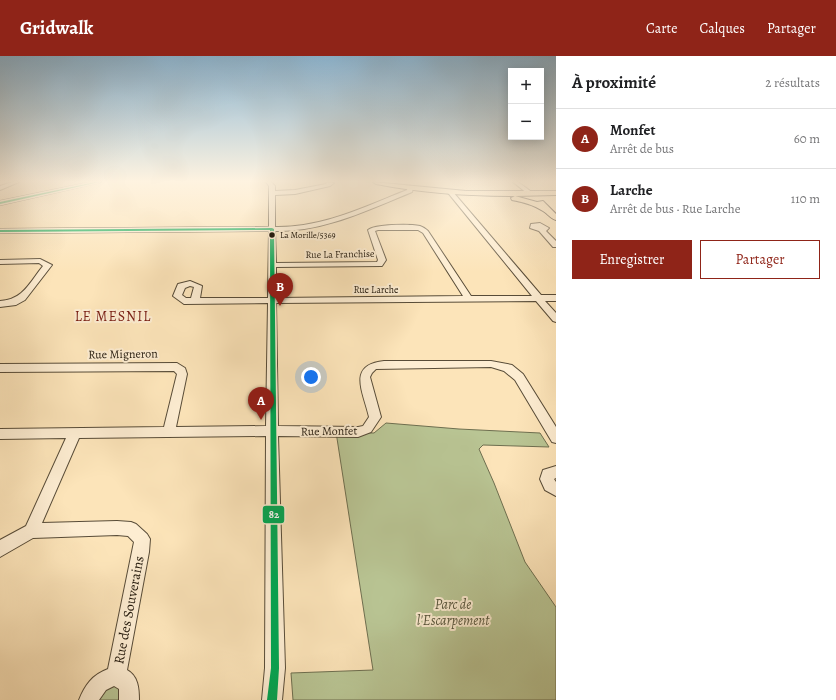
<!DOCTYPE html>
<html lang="fr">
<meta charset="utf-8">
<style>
:root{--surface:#fff;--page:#f2f2f2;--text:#202124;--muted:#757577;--line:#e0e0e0;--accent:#8f2418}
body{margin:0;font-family:Alegreya,serif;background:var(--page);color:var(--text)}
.controls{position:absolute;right:12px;top:12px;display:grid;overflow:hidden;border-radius:0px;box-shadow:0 2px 10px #0003}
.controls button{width:36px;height:36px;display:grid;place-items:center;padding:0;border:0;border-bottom:1px solid var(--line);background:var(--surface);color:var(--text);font:20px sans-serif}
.you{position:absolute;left:311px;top:321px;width:14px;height:14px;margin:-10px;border:3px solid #fff;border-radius:50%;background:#1a73e8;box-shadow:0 0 0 6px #1a73e833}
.badge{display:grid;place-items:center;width:26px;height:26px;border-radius:50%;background:var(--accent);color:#fff;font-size:13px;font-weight:700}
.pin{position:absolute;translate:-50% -33px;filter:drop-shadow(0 1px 2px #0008)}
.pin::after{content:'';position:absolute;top:21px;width:14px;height:12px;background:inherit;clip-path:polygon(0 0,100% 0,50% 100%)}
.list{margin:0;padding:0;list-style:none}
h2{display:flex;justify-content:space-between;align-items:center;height:52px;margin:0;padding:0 16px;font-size:17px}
h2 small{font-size:13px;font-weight:400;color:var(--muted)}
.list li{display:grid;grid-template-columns:26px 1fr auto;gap:12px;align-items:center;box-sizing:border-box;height:60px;padding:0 16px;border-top:1px solid var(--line)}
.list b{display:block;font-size:15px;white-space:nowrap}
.list p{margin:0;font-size:13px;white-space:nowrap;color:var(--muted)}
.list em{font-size:13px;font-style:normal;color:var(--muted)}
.actions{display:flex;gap:8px;padding:12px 16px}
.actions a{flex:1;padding:9px 0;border:1px solid var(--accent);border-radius:0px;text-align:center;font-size:14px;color:var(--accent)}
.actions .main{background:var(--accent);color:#fff}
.map{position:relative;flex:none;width:556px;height:644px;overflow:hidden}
header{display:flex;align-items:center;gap:24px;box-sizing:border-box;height:56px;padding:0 20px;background:var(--accent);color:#fff}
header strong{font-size:19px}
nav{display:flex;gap:22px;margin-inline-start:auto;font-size:14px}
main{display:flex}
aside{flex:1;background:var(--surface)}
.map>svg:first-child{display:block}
.green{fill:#b9c594;stroke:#6e6f50}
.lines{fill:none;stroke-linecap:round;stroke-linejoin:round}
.minor-casing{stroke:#584c38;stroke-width:2}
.major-casing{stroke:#22190d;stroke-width:2}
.minor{fill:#fdedd2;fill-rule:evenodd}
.major{fill:#fce4b9;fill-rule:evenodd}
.bus-1-casing{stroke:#fdedd2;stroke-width:3}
.bus-1{fill:#00a651;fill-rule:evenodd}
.bus-dot{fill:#22190d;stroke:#fdedd2;stroke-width:1.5}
.labels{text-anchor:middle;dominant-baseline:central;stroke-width:4;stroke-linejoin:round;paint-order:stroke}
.far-bus-label{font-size:9px;fill:#22190d;stroke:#fdedd2;text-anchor:start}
.far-street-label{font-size:10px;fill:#22190d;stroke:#fdedd2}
.street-label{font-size:12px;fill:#22190d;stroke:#fdedd2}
.quarter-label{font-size:14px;letter-spacing:1px;fill:#7a1f14;stroke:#fdedd2}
.near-park-label{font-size:14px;font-style:italic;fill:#57553c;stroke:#fdedd2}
.near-street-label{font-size:14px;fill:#22190d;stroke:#fdedd2}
.line-badge{stroke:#fdedd2;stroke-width:1.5}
.badge-label{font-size:11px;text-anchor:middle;font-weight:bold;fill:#fff}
</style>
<header>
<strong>Gridwalk</strong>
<nav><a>Carte</a><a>Calques</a><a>Partager</a></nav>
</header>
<main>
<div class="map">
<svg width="556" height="644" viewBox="0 0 556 644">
<rect width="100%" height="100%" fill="#fce4b9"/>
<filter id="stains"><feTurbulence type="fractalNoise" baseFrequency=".005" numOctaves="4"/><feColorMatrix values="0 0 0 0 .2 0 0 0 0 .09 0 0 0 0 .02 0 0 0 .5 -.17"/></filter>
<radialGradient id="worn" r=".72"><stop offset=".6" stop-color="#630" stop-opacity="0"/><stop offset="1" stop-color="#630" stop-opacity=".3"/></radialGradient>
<g class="green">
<polygon points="386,367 459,373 540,377 549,391 483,389 479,393 494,427 525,506 556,551 556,644 293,644 291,617 373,614 336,376 374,377"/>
<polygon points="111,620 129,644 89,644"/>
</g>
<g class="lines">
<g class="minor-casing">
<g id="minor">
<polygon points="12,126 19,126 0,134 0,130"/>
<polygon points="92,126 101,126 0,149 0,145"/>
<path d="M 266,126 L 271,126 L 275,130 L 275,135 L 295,134 L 326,128 L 327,126 L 334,127 L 330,130 L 295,138 L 275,139 L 275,171 C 322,172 364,151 407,134 L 408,131 L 413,132 L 412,136 C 368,154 324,176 275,175 L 276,207 L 377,206 L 378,204 L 368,174 C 375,168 410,168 420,170 C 423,171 426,173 428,175 L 471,240 L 532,240 L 449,138 L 448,137 L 451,135 L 453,136 L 541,239 L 556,239 L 556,245 L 545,245 L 556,257 L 556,266 L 553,265 L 536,245 L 276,247 L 278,370 L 358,371 L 363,370 L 369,361 C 363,335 347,309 384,305 L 491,305 L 512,309 L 523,318 L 556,371 L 556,387 L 552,386 L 515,324 L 504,315 L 491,311 L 376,313 L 372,317 L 370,321 L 381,361 L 371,376 L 358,381 L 278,380 L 285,612 L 282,644 L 262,644 L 265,612 L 266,380 L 79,382 L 42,467 L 117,465 L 131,466 L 136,468 L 147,478 L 150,483 L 149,496 L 127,614 C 138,620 139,632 139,644 L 119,644 L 119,633 L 114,630 L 106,634 L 99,644 L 79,644 C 85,629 92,619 108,613 L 134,486 L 128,480 L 117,479 L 33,482 L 0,501 L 0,484 L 26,470 L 66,382 L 0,383 L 0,373 L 164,371 L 177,318 L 174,315 L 0,316 L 0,308 L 177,307 L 185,312 L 187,318 L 176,371 L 266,370 L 268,247 L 184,248 L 173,240 L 178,228 L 190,225 L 202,230 L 200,242 L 268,242 L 269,175 L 0,177 L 0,173 L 269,171 L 269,130 ZM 378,174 L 418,174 L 423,177 L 463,240 L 276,242 L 276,211 L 382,210 L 386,204 L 375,175 ZM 190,230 L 194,231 L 191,242 L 186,242 L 182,239 L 185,232 Z"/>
<polygon points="513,126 518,126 533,137 528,138"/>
<polygon points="540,167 549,172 546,175 556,185 556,191 553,191 539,175 530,172 531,168"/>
<path d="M 40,203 L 52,209 L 25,244 L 16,249 L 0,251 L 0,245 C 23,244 30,226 43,210 L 39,207 L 0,208 L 0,204 Z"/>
<polygon points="556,410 556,422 554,423 556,426 556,440 545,434 540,423 543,414"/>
</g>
</g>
<g class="major-casing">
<path id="major" d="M 373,126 L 466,135 L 556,135 L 556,139 L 515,140 L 537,146 L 543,145 L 556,158 L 556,164 C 551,163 548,158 543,155 C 534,149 523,146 512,144 L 511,142 L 515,140 C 468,140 422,137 376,128 Z"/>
</g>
<use href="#minor" class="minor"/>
<use href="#major" class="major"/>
<g class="bus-1-casing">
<g id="bus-1">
<polygon points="96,126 99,126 0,148 0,146"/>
<polygon points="272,172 274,173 279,612 277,644 267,644 271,612 270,174 0,176 0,174"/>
</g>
</g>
<use href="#bus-1" class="bus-1"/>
</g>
<linearGradient id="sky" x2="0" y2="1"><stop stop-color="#8cb7d5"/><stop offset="0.58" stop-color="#fef3e0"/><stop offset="1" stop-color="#fef3e0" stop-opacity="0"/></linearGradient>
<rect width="556" height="216" fill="url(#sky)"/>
<circle class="bus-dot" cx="272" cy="179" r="3.5"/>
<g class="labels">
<g class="far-bus-label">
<text x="280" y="179">La Morille/5369</text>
</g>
<g class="far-street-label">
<text transform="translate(340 198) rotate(-1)">Rue La Franchise</text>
<text x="376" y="233">Rue Larche</text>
</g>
<g class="street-label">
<text transform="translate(123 298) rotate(-1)">Rue Migneron</text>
<text transform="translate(329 375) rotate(-1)">Rue Monfet</text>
</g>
<g class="quarter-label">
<text x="113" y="260">LE MESNIL</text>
</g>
<g class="near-park-label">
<text x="453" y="548">Parc de<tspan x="453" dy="16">l'Escarpement</tspan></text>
</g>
<g class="near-street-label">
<text transform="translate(129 554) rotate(-79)">Rue des Souverains</text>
</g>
</g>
<rect class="line-badge" x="262" y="449" width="23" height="19" rx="4" fill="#00a651"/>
<g class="badge-label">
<text x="274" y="462">82</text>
</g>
<rect width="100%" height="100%" filter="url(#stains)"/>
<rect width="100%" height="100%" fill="url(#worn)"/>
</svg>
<div class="controls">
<button>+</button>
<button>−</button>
</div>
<div class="you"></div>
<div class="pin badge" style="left:261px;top:364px">A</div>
<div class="pin badge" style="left:280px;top:250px">B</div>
</div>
<aside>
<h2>À proximité<small>2 résultats</small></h2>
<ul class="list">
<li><span class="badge">A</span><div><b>Monfet</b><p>Arrêt de bus</p></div><em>60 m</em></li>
<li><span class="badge">B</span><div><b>Larche</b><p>Arrêt de bus · Rue Larche</p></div><em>110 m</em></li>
</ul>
<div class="actions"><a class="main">Enregistrer</a><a>Partager</a></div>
</aside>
</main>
